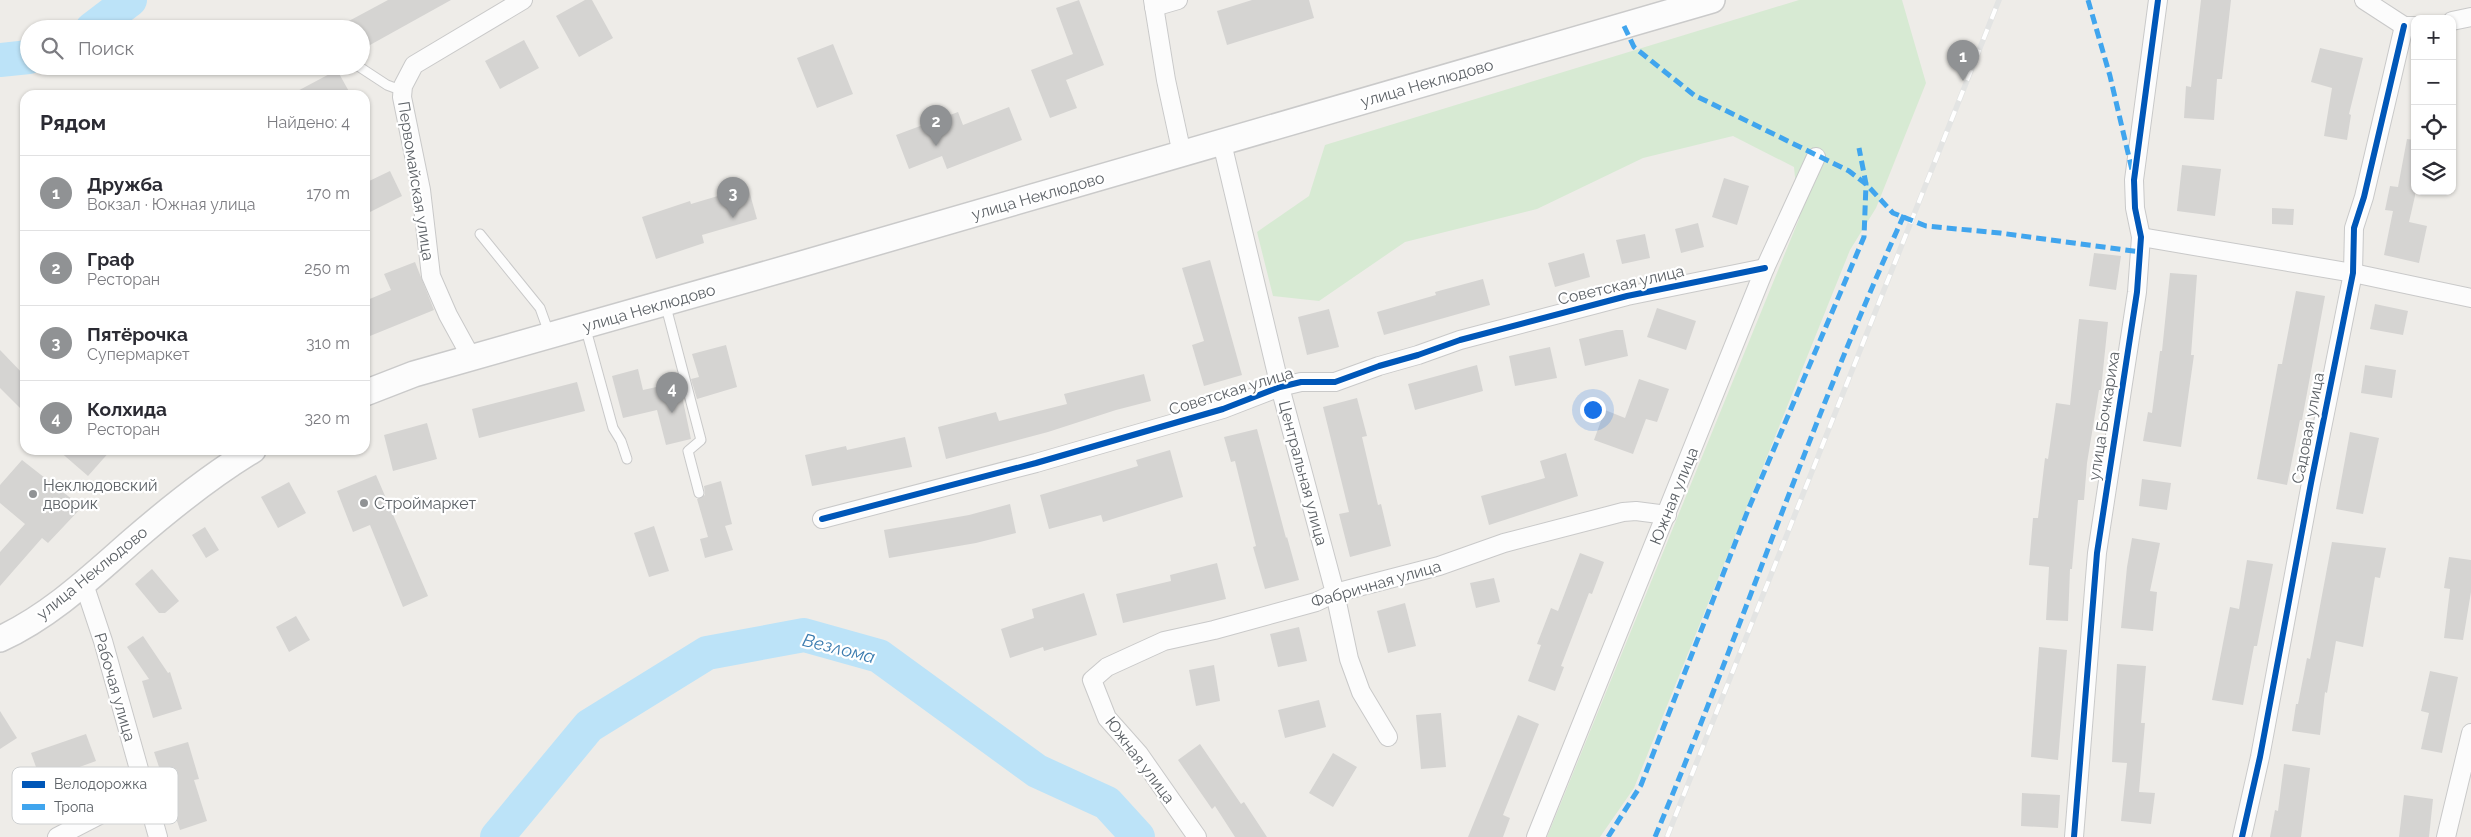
<!DOCTYPE html>
<html lang="ru">
<meta charset="utf-8">
<style>
:root{--surface:#fff;--page:#f7f7f7;--text:#2b2b33;--muted:#7c7c81;--line:#e1e1e2;--accent:#909294}
body{margin:0;font-family:Raleway,sans-serif;background:var(--page);color:var(--text)}
.controls{position:absolute;right:15px;top:15px;display:grid;overflow:hidden;border-radius:10px;box-shadow:0 1px 4px #0004}
.controls button{width:45px;height:45px;display:grid;place-items:center;padding:0;border:0;border-bottom:1px solid var(--line);background:var(--surface);color:var(--text);font:25px sans-serif}
.you{position:absolute;left:1592px;top:409px;width:18px;height:18px;margin:-12px;border:4px solid #fff;border-radius:50%;background:#1a73e8;box-shadow:0 0 0 8px #1a73e833}
.badge{display:grid;place-items:center;width:32px;height:32px;border-radius:50%;background:var(--accent);color:#fff;font-size:16px;font-weight:700}
.pin{position:absolute;translate:-50% -41px;filter:drop-shadow(0 1px 2px #0008)}
.pin::after{content:'';position:absolute;top:26px;width:18px;height:15px;background:inherit;clip-path:polygon(0 0,100% 0,50% 100%)}
.list{margin:0;padding:0;list-style:none}
h2{display:flex;justify-content:space-between;align-items:center;height:65px;margin:0;padding:0 20px;font-size:21px}
h2 small{font-size:16px;font-weight:400;color:var(--muted)}
.list li{display:grid;grid-template-columns:32px 1fr auto;gap:15px;align-items:center;box-sizing:border-box;height:75px;padding:0 20px;border-top:1px solid var(--line)}
.list b{display:block;font-size:19px;white-space:nowrap}
.list p{margin:0;font-size:16px;white-space:nowrap;color:var(--muted)}
.list em{font-size:16px;font-style:normal;color:var(--muted)}
.icon{flex:none;width:28px;height:28px;fill:none;stroke:currentColor;stroke-width:2;stroke-linecap:round;stroke-linejoin:round}
.map{position:relative;flex:none;width:2471px;height:837px;overflow:hidden}
.search{position:absolute;background:var(--surface);box-shadow:0 1px 4px #0004;left:20px;top:20px;width:350px;height:55px;display:flex;align-items:center;gap:12px;box-sizing:border-box;padding:0 18px;border-radius:28px;color:var(--muted);font-size:19px}
.panel{position:absolute;background:var(--surface);box-shadow:0 1px 4px #0004;left:20px;top:90px;width:350px;height:365px;border-radius:15px}
.map>svg:first-child{display:block}
.green{fill:#d7ead3}
.lines{fill:none;stroke-linecap:round;stroke-linejoin:round}
.river{stroke:#bce3f8;stroke-width:34}
.building{fill:#d5d4d2}
.service-casing{stroke:#c9c9c9;stroke-width:11}
.minor-casing{stroke:#c9c9c9;stroke-width:20}
.secondary-casing{stroke:#cacaca;stroke-width:28}
.service{stroke:#fcfcfc;stroke-width:9}
.minor{stroke:#fcfcfc;stroke-width:18}
.secondary{stroke:#fcfcfc;stroke-width:25}
.rail-casing{stroke:#e3e4e3;stroke-width:5.5}
.rail{stroke:#fff;stroke-width:4;stroke-dasharray:11;stroke-linecap:butt}
.quiet{stroke:#40a5ee;stroke-width:5;stroke-dasharray:10 5;stroke-linecap:butt}
.cycleway-casing{stroke:#fff;stroke-width:9}
.cycleway{stroke:#0057b8;stroke-width:6}
.poi-dot{fill:#909294;stroke:#fff;stroke-width:2}
.labels{text-anchor:middle;dominant-baseline:central;stroke-width:4.5;stroke-linejoin:round;paint-order:stroke}
.street-label{font-size:16px;fill:#5d6267;stroke:#fff}
.poi-label{font-size:16px;fill:#5d6267;stroke:#fff;text-anchor:start}
.water-label{font-size:18px;font-style:italic;fill:#3a7baf;stroke:#fff}
.key{fill:#fff;stroke:#ced0d1;stroke-width:1}
.key-label{font-size:14px;fill:#5d6267}
</style>
<div class="map">
<svg width="2471" height="837" viewBox="0 0 2471 837">
<rect width="100%" height="100%" fill="#eeece8"/>
<polygon class="green" points="1799,0 1902,0 1926,83 1876,208 1850,250 1634,788 1600,837 1547,837 1799,219 1794,167 1733,136 1643,158 1537,209 1405,242 1319,301 1273,296 1257,232 1309,196 1325,145"/>
<g class="lines">
<g class="river">
<polyline points="92,29 130,0"/>
<polyline points="0,60 29,57"/>
<polyline points="497,837 589,726 707,653 804,635 879,656 1037,771 1107,803 1138,837"/>
</g>
</g>
<g class="building">
<polygon points="388,0 451,0 361,50 361,29 334,29"/>
<polygon points="585,0 592,0 613,38 579,57 556,16"/>
<polygon points="1079,0 1104,65 1066,80 1077,108 1050,118 1031,70 1073,54 1056,8"/>
<polygon points="1252,0 1309,0 1314,18 1227,45 1217,11"/>
<polygon points="2201,0 2231,0 2222,79 2217,79 2214,120 2184,118 2186,86 2191,87"/>
<polygon points="524,40 539,68 500,89 485,61"/>
<polygon points="833,44 853,94 817,108 797,58"/>
<polygon points="2320,48 2363,58 2349,114 2351,115 2347,140 2324,136 2332,88 2311,82"/>
<polygon points="337,70 351,95 290,95"/>
<polygon points="1009,107 1022,140 947,169 942,156 909,169 896,135 958,112 963,125"/>
<polygon points="2407,139 2415,140 2415,196 2409,222 2427,226 2419,263 2384,255 2393,211 2385,210 2390,186 2398,187"/>
<polygon points="2182,165 2221,169 2215,216 2177,211"/>
<polygon points="390,171 402,196 370,212 365,203 365,183"/>
<polygon points="1724,178 1749,186 1737,225 1712,217"/>
<polygon points="748,187 757,219 702,235 704,243 656,259 642,217 690,201 691,204"/>
<polygon points="2272,208 2294,209 2293,225 2272,224"/>
<polygon points="1698,223 1704,247 1681,253 1675,229"/>
<polygon points="1645,234 1650,258 1622,264 1616,240"/>
<polygon points="1584,253 1590,277 1555,287 1548,263"/>
<polygon points="2094,253 2121,256 2116,290 2089,286"/>
<polygon points="1210,260 1242,375 1204,386 1192,345 1204,341 1182,268"/>
<polygon points="415,262 434,310 365,338 365,301 391,290 384,274"/>
<polygon points="2170,273 2197,275 2191,355 2194,355 2181,447 2143,441 2148,412 2152,413 2160,351 2162,351"/>
<polygon points="1483,279 1490,305 1384,335 1377,312 1436,295 1435,292"/>
<polygon points="2296,291 2325,296 2302,420 2300,420 2287,485 2257,479 2278,364 2282,364"/>
<polygon points="2375,304 2408,311 2403,335 2370,329"/>
<polygon points="1657,308 1696,321 1686,350 1647,337"/>
<polygon points="1329,309 1339,347 1307,355 1298,317"/>
<polygon points="2079,319 2108,322 2101,390 2099,390 2087,463 2084,500 2078,500 2072,569 2070,569 2068,621 2046,620 2049,567 2029,565 2033,518 2038,518 2045,458 2048,459 2056,403 2070,405"/>
<polygon points="1616,330 1623,330 1628,356 1585,366 1579,339"/>
<polygon points="726,345 737,387 697,399 691,379 699,377 692,354"/>
<polygon points="1550,347 1557,378 1515,386 1509,356"/>
<polygon points="0,350 25,376 25,413 0,388"/>
<polygon points="1477,365 1483,391 1415,410 1408,384"/>
<polygon points="2365,365 2396,370 2392,398 2361,393"/>
<polygon points="638,369 643,390 679,382 691,439 666,445 657,410 623,418 612,376"/>
<polygon points="1144,374 1151,401 1116,410 1048,432 946,459 938,427 996,412 999,421 1067,404 1064,394"/>
<polygon points="1639,379 1669,389 1657,422 1646,419 1633,454 1594,440 1605,410 1625,418"/>
<polygon points="577,382 585,411 479,438 472,409"/>
<polygon points="1357,398 1367,436 1362,437 1378,505 1381,504 1391,546 1350,557 1339,514 1349,512 1323,407"/>
<polygon points="427,423 437,459 393,471 384,435"/>
<polygon points="1257,429 1286,538 1287,537 1299,580 1265,589 1253,547 1256,546 1235,461 1231,462 1224,437"/>
<polygon points="2350,432 2379,438 2363,514 2336,509"/>
<polygon points="905,437 912,467 812,486 805,455 846,446 847,450"/>
<polygon points="58,450 111,450 88,476"/>
<polygon points="1170,450 1183,497 1103,522 1101,515 1049,529 1040,495 1138,466 1136,460"/>
<polygon points="1566,453 1578,496 1489,525 1481,496 1545,478 1540,461"/>
<polygon points="22,460 82,507 48,543 42,538 0,586 0,552 25,524 0,503 0,485"/>
<polygon points="376,475 428,596 403,607 370,525 353,532 337,491"/>
<polygon points="2142,479 2171,483 2167,510 2139,506"/>
<polygon points="721,481 732,524 725,526 733,550 705,558 700,539 708,537 697,499 705,495 704,486"/>
<polygon points="289,482 306,513 278,528 261,497"/>
<polygon points="1010,504 1016,533 976,543 889,558 884,530 969,515"/>
<polygon points="654,526 669,571 649,577 634,533"/>
<polygon points="205,527 219,550 206,558 192,535"/>
<polygon points="2132,538 2160,543 2150,591 2157,592 2153,631 2121,628 2127,567"/>
<polygon points="2332,542 2386,548 2380,578 2375,577 2363,647 2336,641 2327,693 2325,692 2320,735 2292,731 2296,704 2298,704 2307,658 2310,659"/>
<polygon points="1580,553 1604,562 1592,594 1589,593 1561,666 1564,667 1555,691 1528,681 1541,645 1537,644 1551,608 1558,611"/>
<polygon points="2449,557 2471,560 2471,592 2463,640 2444,638 2450,589 2444,588"/>
<polygon points="2247,560 2273,564 2257,646 2254,646 2243,705 2212,700 2230,607 2239,609"/>
<polygon points="1217,563 1226,599 1123,623 1116,594 1171,581 1170,575"/>
<polygon points="152,569 179,601 165,613 159,613 135,584"/>
<polygon points="1494,578 1500,602 1476,608 1470,583"/>
<polygon points="1084,593 1097,635 1044,651 1043,647 1010,658 1001,629 1034,618 1032,609"/>
<polygon points="1405,603 1416,646 1388,653 1377,611"/>
<polygon points="296,616 310,640 289,652 276,627"/>
<polygon points="1299,627 1307,661 1278,667 1270,634"/>
<polygon points="143,636 168,673 170,672 182,709 153,718 142,681 149,679 127,647"/>
<polygon points="2039,647 2067,650 2058,760 2031,757"/>
<polygon points="2117,664 2146,666 2141,723 2145,723 2139,792 2155,793 2151,824 2121,821 2127,763 2112,762"/>
<polygon points="1214,665 1220,701 1196,706 1189,670"/>
<polygon points="2430,671 2458,677 2442,753 2421,749 2429,713 2421,711"/>
<polygon points="1319,700 1326,727 1285,738 1278,710"/>
<polygon points="0,711 17,738 0,749"/>
<polygon points="1441,713 1446,767 1421,769 1416,715"/>
<polygon points="1518,715 1539,724 1503,815 1510,818 1503,837 1468,837"/>
<polygon points="86,734 96,761 41,781 31,753"/>
<polygon points="188,742 199,779 194,780 207,821 180,830 154,752"/>
<polygon points="1200,744 1241,804 1244,802 1267,837 1235,837 1215,806 1212,809 1178,760"/>
<polygon points="1333,753 1357,767 1333,807 1309,793"/>
<polygon points="2284,764 2310,768 2301,837 2270,837 2275,810 2278,811"/>
<polygon points="2022,793 2060,795 2058,828 2021,826"/>
<polygon points="2404,795 2433,799 2429,837 2399,837"/>
</g>
<g class="lines">
<g class="service-casing">
<g id="service">
<polyline points="358,66 387,85 403,91"/>
<polyline points="480,234 540,308 549,333"/>
<polyline points="665,303 701,440 688,451 699,493"/>
<polyline points="585,326 613,428 621,441 627,459"/>
</g>
</g>
<g class="minor-casing">
<g id="minor">
<polyline points="1153,0 1166,80 1182,154"/>
<polyline points="2364,0 2404,26 2414,26"/>
<polyline points="1154,7 1178,0"/>
<polyline points="2452,21 2471,17"/>
<polyline points="1222,143 1280,387 1335,593 1349,659 1361,692 1388,737"/>
<polyline points="2141,237 2353,273 2471,298"/>
<polyline points="471,357 448,315 431,276 421,190 402,97 403,86 414,65 523,0"/>
<polyline points="822,519 1036,463 1223,409 1280,387 1301,382 1335,382 1379,366 1418,355 1460,340 1627,296 1765,268"/>
<polyline points="84,584 103,641 158,837"/>
<polyline points="57,837 144,792"/>
<polyline points="1197,837 1139,754 1107,718 1092,680 1107,667 1164,641 1214,630 1316,602 1335,593 1439,566 1504,543 1623,512 1636,511 1667,515"/>
<polyline points="1536,837 1765,268 1816,157"/>
<polyline points="2074,837 2097,553 2137,292 2141,237 2135,208 2134,180 2158,0"/>
<polyline points="2242,837 2260,757 2311,483 2353,273 2354,228 2364,197 2404,26"/>
<polyline points="2446,837 2471,733"/>
</g>
</g>
<g class="secondary-casing">
<g id="secondary">
<polyline points="365,393 414,374 798,265 1712,0"/>
<path d="M 0,639 C 50,616 90,578 131,542 C 169,509 210,476 253,450"/>
</g>
</g>
<use href="#service" class="service"/>
<use href="#minor" class="minor"/>
<use href="#secondary" class="secondary"/>
<g class="rail-casing">
<polyline id="rail" points="1667,837 1999,0"/>
</g>
<use href="#rail" class="rail"/>
<g class="quiet">
<polyline points="2088,0 2110,76 2132,170"/>
<polyline points="1624,26 1634,47 1694,95 1849,171 1866,184 1893,213 1926,226 2000,233 2140,252"/>
<polyline points="1608,837 1641,785 1748,510 1864,237 1866,184 1859,148"/>
<path d="M 1655,837 C 1741,631 1812,418 1904,215"/>
</g>
<g class="cycleway-casing">
<g id="cycleway">
<polyline points="822,519 1036,463 1223,409 1280,387 1301,382 1335,382 1379,366 1418,355 1460,340 1627,296 1765,268"/>
<polyline points="2074,837 2097,553 2137,292 2141,237 2135,208 2134,180 2158,0"/>
<polyline points="2242,837 2260,757 2311,483 2353,273 2354,228 2364,197 2404,26"/>
</g>
</g>
<use href="#cycleway" class="cycleway"/>
</g>
<g class="poi-dot">
<circle cx="33" cy="494" r="5"/>
<circle cx="364" cy="503" r="5"/>
</g>
<g class="labels">
<g class="street-label">
<text transform="translate(1427 83) rotate(-16)">улица Неклюдово</text>
<text transform="translate(416 181) rotate(81)">Первомайская улица</text>
<text transform="translate(1038 196) rotate(-16)">улица Неклюдово</text>
<text transform="translate(1621 285) rotate(-13)">Советская улица</text>
<text transform="translate(649 308) rotate(-16)">улица Неклюдово</text>
<text transform="translate(1231 391) rotate(-17)">Советская улица</text>
<text transform="translate(2104 416) rotate(-81)">улица Бочкариха</text>
<text transform="translate(2308 428) rotate(-79)">Садовая улица</text>
<text transform="translate(1303 473) rotate(75)">Центральная улица</text>
<text transform="translate(1674 496) rotate(-68)">Южная улица</text>
<text transform="translate(92 573) rotate(-39)">улица Неклюдово</text>
<text transform="translate(1376 584) rotate(-16)">Фабричная улица</text>
<text transform="translate(115 687) rotate(74)">Рабочая улица</text>
<text transform="translate(1140 760) rotate(53)">Южная улица</text>
</g>
<g class="poi-label">
<text x="43" y="485">Неклюдовский<tspan x="43" dy="18">дворик</tspan></text>
<text x="374" y="503">Строймаркет</text>
</g>
<g class="water-label">
<text transform="translate(839 648) rotate(14)">Везлома</text>
</g>
</g>
<rect x="12" y="767" width="166" height="57" rx="8" class="key"/>
<rect x="22" y="781" width="23" height="7" fill="#0057b8"/>
<rect x="22" y="804" width="23" height="6" fill="#40a5ee"/>
<g class="key-label">
<text x="54" y="789">Велодорожка</text>
<text x="54" y="812">Тропа</text>
</g>
</svg>
<div class="controls">
<button>+</button>
<button>−</button>
<button><svg class="icon" aria-label="locate" viewBox="0 0 24 24"><circle cx="12" cy="12" r="6"/><path d="M12 2v4M12 18v4M2 12h4M18 12h4"/></svg></button>
<button><svg class="icon" aria-label="layers" viewBox="0 0 24 24"><path d="M12 4l9 5-9 5-9-5zM3 14l9 5 9-5"/></svg></button>
</div>
<div class="you"></div>
<div class="pin badge" style="left:1963px;top:81px">1</div>
<div class="pin badge" style="left:936px;top:146px">2</div>
<div class="pin badge" style="left:733px;top:218px">3</div>
<div class="pin badge" style="left:672px;top:413px">4</div>
<div class="search"><svg class="icon" aria-label="search" viewBox="0 0 24 24"><circle cx="10" cy="10" r="6"/><path d="M15 15l6 6"/></svg>Поиск</div>
<section class="panel">
<h2>Рядом<small>Найдено: 4</small></h2>
<ul class="list">
<li><span class="badge">1</span><div><b>Дружба</b><p>Вокзал · Южная улица</p></div><em>170 m</em></li>
<li><span class="badge">2</span><div><b>Граф</b><p>Ресторан</p></div><em>250 m</em></li>
<li><span class="badge">3</span><div><b>Пятёрочка</b><p>Супермаркет</p></div><em>310 m</em></li>
<li><span class="badge">4</span><div><b>Колхида</b><p>Ресторан</p></div><em>320 m</em></li>
</ul>
</section>
</div>
